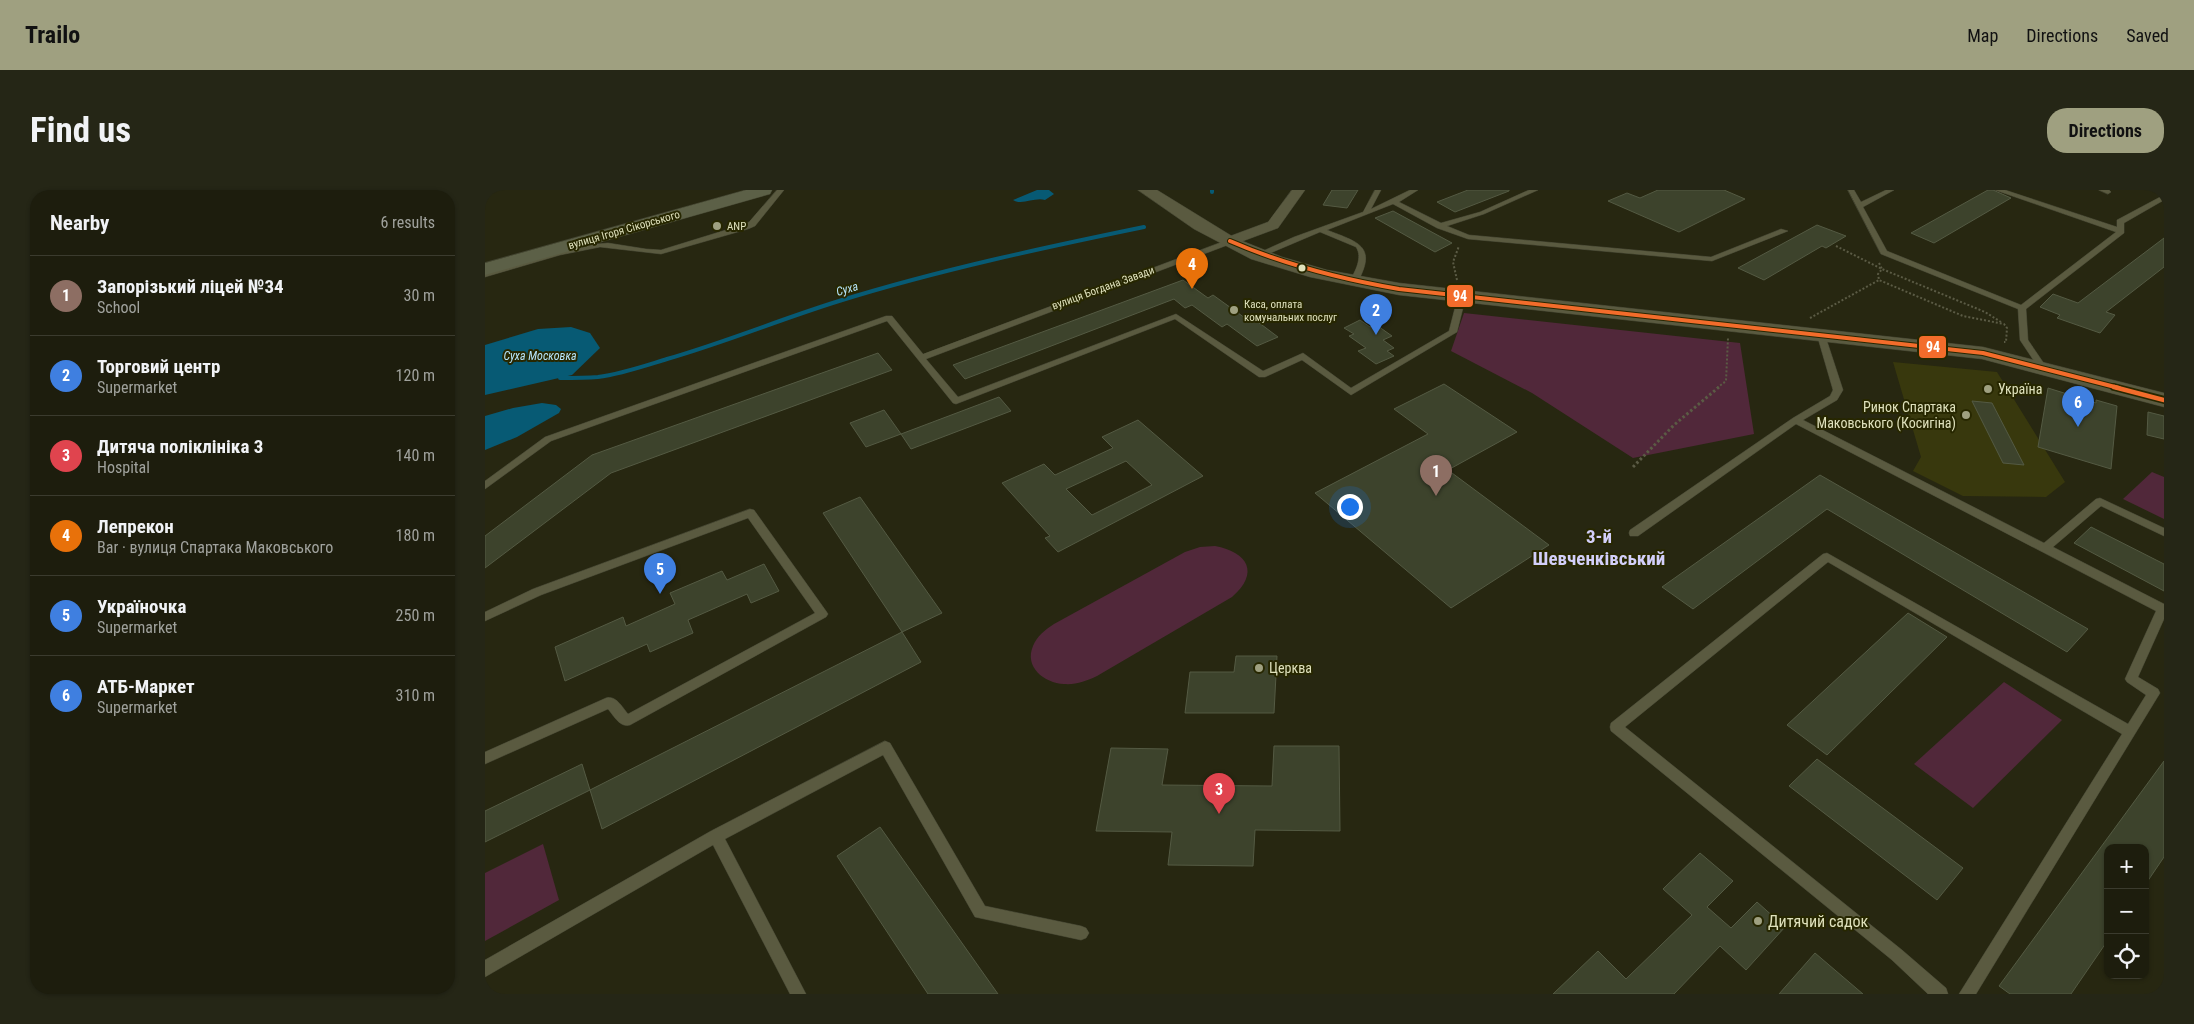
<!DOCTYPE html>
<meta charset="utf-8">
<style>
:root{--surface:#1d1d0d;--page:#252616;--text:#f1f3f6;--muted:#a0a29d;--line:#3b3b2e;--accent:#9fa080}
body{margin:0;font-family:"Roboto Condensed",sans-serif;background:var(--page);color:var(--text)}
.controls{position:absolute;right:15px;bottom:15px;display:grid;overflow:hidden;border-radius:10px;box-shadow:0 1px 4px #0004}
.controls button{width:45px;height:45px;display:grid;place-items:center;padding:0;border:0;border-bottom:1px solid var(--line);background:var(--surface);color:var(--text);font:25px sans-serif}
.you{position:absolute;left:864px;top:316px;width:18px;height:18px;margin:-12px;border:4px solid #fff;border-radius:50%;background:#1a73e8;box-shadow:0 0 0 8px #1a73e833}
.badge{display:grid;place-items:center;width:32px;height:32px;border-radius:50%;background:var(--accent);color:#fff;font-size:16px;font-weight:700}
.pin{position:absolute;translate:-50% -41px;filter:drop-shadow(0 1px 2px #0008)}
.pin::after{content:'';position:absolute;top:26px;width:18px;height:15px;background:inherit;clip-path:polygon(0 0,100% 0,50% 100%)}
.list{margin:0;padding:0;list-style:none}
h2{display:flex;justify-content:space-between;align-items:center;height:65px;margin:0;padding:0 20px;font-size:21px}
h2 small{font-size:16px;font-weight:400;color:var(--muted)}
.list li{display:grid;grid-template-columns:32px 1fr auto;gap:15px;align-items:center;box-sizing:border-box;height:80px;padding:0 20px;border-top:1px solid var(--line)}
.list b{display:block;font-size:19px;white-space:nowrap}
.list p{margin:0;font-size:16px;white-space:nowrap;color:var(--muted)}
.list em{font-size:16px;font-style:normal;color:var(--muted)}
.icon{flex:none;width:28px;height:28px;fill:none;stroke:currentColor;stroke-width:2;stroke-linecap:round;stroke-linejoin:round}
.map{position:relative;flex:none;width:1679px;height:804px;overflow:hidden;border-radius:20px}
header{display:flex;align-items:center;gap:30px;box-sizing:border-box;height:70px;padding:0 25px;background:var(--accent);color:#111}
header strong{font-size:24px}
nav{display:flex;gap:28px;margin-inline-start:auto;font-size:18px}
.intro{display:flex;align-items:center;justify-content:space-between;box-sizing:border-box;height:120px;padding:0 30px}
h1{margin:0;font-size:35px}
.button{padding:12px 22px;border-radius:20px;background:var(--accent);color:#111;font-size:18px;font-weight:700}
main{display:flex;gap:30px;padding:0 30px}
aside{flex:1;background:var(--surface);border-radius:20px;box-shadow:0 1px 4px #0004}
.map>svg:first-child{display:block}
.built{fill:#38380d}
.green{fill:#51283a}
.water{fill:#075a74}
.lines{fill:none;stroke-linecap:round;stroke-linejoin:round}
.stream{stroke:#075a74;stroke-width:4}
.building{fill:#3d432c;stroke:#545a43;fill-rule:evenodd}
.service-casing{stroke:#424330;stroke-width:1}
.minor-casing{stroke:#424330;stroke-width:1}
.tertiary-casing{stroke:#424330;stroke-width:1}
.secondary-casing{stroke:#424330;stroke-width:1}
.path-far1{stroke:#5b5b45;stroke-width:2;stroke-dasharray:2 2;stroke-linecap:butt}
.path{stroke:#5b5b45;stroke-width:3;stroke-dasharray:2.5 2.5;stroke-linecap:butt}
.service{fill:#5a5a40;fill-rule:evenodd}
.minor{fill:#5a5a40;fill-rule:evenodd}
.tertiary{fill:#5a5a40;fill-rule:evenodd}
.secondary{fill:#5c6047;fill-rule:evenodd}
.bus-1-far1-casing{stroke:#272700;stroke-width:6}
.bus-1-casing{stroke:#272700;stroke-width:8}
.bus-1-far1{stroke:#f36c2b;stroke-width:4}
.bus-1{stroke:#f36c2b;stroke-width:4.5}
.poi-dot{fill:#9fa080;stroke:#272700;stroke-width:2}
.bus-dot{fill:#dfe1bc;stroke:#272700;stroke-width:2}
.labels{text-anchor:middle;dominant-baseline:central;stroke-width:4;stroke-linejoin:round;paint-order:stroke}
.far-poi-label{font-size:11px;fill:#dfe1bc;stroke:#272700;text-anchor:start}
.far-street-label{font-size:11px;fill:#dfe1bc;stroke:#272700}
.far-water-label{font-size:12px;font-style:italic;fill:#b6e4fa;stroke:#272700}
.poi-label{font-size:14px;fill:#dfe1bc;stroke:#272700;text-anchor:start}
.near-poi-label{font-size:16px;fill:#dfe1bc;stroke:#272700;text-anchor:start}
.district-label{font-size:19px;font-weight:bold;fill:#d3cffa;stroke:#272700}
.line-badge{stroke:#272700;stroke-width:2}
.badge-label{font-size:14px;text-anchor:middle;font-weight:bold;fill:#fff}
</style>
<header>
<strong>Trailo</strong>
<nav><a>Map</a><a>Directions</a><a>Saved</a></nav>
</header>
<div class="intro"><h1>Find us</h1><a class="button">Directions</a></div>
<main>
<aside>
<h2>Nearby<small>6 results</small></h2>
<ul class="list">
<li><span class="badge" style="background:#8d6e63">1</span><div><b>Запорізький ліцей №34</b><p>School</p></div><em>30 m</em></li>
<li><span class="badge" style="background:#3f7fe0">2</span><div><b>Торговий центр</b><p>Supermarket</p></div><em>120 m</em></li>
<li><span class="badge" style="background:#e0444e">3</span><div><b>Дитяча поліклініка 3</b><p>Hospital</p></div><em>140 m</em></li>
<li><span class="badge" style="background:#e8710a">4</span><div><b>Лепрекон</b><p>Bar · вулиця Спартака Маковського</p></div><em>180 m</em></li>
<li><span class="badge" style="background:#3f7fe0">5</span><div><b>Україночка</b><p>Supermarket</p></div><em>250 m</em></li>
<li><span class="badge" style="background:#3f7fe0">6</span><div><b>АТБ-Маркет</b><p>Supermarket</p></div><em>310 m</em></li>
</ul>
</aside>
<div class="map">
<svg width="1679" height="804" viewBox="0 0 1679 804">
<rect width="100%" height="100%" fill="#272711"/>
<polygon class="built" points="1408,172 1512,182 1580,292 1561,307 1478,306 1428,281 1436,267"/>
<g class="green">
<polygon points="979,123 1255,153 1269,244 1148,268 1047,203 966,161"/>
<polygon points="1667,282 1679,287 1679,329 1638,309"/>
<path d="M 730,356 C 763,362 775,383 747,407 L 612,486 C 601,491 591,495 579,494 C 559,493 539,477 548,456 C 552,446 560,440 569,434 L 700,362 L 715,357 Z"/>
<polygon points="1519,492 1577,530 1488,618 1429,574"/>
<polygon points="58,654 74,710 0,751 0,683"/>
</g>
<g class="water">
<path d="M 552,0 L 564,0 L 569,4 L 560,10 C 549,7 537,16 528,10 Z"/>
<polygon points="86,137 105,143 115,158 87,185 0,205 0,155 53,139"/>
<polygon points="57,213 71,215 76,219 74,223 32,247 0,260 0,226 28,218"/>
</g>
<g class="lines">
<g class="stream">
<polyline points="727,0 727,2"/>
<path d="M 75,188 C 87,188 100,188 113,187 C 136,184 159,176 182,169 C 241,152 296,129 354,111 C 454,80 557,58 659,37"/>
</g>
</g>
<g class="building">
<polygon points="847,0 873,0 862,18 838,15"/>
<polygon points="983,0 1024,0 1024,1 970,22 952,12"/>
<polygon points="1173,0 1239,0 1260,9 1194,42 1123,11 1142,3 1155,8"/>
<polygon points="1503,0 1508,0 1526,8 1449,53 1426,43"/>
<polygon points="908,21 967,53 950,62 890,28"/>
<polygon points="1332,35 1361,46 1341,58 1337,56 1279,90 1253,78"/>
<polygon points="1679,48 1679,77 1621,122 1630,125 1615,143 1572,128 1575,125 1555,117 1568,104 1593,113"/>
<polygon points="698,90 723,108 728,105 760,128 765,126 793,147 772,156 742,134 737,137 707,115 700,118 689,109 480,189 468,175"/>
<polygon points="875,130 885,137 890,134 907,146 898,150 909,158 902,161 909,166 891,174 873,161 881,158 864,146 869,144 859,138"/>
<polygon points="393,163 407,180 126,283 0,378 0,346 107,265"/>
<polygon points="959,194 1032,242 963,280 1064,355 966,418 830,303 943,244 909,219"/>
<polygon points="1563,198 1611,213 1611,210 1632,216 1626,279 1553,257"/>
<polygon points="514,207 526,221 426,259 416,244"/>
<polygon points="1487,211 1507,213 1539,275 1518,273"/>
<polygon points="399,220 416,244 381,257 365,233"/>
<polygon points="1663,222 1679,226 1679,249 1662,245"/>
<path d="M 653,230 L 718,286 L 573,362 L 560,348 L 565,346 L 517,293 L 559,274 L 570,285 L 628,258 L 617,247 ZM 641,271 L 667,295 L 607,325 L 581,299 Z"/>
<polygon points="1335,285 1603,439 1582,462 1342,319 1208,419 1177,397"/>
<polygon points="375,307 457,423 417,442 338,323"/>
<polygon points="1606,337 1679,374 1679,401 1589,353"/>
<polygon points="279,374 294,401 266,413 262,404 203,430 208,443 165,462 162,454 80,491 70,457 138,427 141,436 190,414 185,403 237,381 242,390"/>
<polygon points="1423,423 1462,447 1342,565 1302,535"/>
<polygon points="417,442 436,472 117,639 105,600"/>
<polygon points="751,466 792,466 789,523 700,523 705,482 749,482"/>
<polygon points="789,556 854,556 855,641 770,640 768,676 683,675 687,642 611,641 626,558 683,559 677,595 787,596"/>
<polygon points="1332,569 1478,678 1452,710 1304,596"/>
<polygon points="1679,571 1679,667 1660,695 1660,658 1623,658 1623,750 1586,804 1525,804 1514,796"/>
<polygon points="97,574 105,600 0,652 0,621"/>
<polygon points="395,637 513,804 443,804 352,666"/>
<polygon points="1215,663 1248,691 1222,717 1246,738 1272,712 1300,737 1261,780 1235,756 1189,804 1068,804 1113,761 1141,789 1207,725 1178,699"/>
<polygon points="1330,763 1378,804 1294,804"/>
</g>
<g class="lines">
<g class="service-casing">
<g id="service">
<polygon points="292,0 299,0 270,36 263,39 176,64 115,57 75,65 0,87 0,83 102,55 123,53 161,59 176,60 257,35 264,32"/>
<path d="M 890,0 L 896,0 L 886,19 L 925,0 L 933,0 L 914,12 L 956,33 L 995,22 L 1044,0 L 1053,0 L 999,24 L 962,36 L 984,45 L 1226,67 L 1296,39 L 1303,41 L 1227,71 L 983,49 L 952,38 L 908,14 L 842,40 C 873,52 893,56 872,93 L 865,91 C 870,81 878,68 871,57 L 835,42 L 776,67 L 769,65 L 809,47 L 878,22 Z"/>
<polygon points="1363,0 1369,0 1376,12 1401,0 1409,0 1378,17 1402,61 1536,115 1631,42 1510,0 1520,0 1632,37 1632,30 1677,6 1679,5 1679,10 1639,33 1639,43 1541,119 1543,150 1562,178 1558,181 1555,180 1535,150 1533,119 1396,64"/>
<polygon points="1614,0 1624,0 1626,2 1623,4"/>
<polygon points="745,49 748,49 748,53 441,169 473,207 691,124 778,181 818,163 866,198 964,141 973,106 977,104 981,106 972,142 866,205 817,170 780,187 774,187 690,129 471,214 468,213 402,131 66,251 0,299 0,291 60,247 401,126 407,126 438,164"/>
<polygon points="1336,142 1340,145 1358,200 1352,210 1318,230 1559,353 1611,309 1615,308 1679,338 1679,346 1616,316 1568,357 1679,414 1679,429 1653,487 1673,499 1675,503 1491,804 1474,804 1637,544 1343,372 1140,537 1417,760 1461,798 1463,804 1443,804 1407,770 1126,541 1125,537 1126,533 1338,364 1342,363 1643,534 1661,505 1642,492 1640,489 1671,421 1311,234 1153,346 1145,346 1144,343 1145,340 1308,228 1345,206 1348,200 1332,145"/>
<path d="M 265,319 L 269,320 L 341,421 L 343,424 L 341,427 L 145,535 C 135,538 129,526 123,519 L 0,574 L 0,562 L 121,508 C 131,505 137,517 143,524 L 330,423 L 263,328 L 56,405 L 0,431 L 0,422 L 48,399 Z"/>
<polygon points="400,551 405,553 500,716 596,736 601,738 604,743 601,748 596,750 490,727 398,565 240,649 321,804 305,804 228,655 0,787 0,770 226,641"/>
</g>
</g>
<g class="minor-casing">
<polygon id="minor" points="807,0 820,0 793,38 750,54 740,54 738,51 740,48 783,32"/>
</g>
<g class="tertiary-casing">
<polygon id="tertiary" points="653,0 672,0 750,48 797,67 842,80 914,93 1498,157 1679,203 1679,217 1497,169 914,105 825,87 766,69 709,39"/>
</g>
<g class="secondary-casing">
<polygon id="secondary" points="261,0 287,0 285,4 0,85 0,73"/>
</g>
<g class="path-far1">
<polyline points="1351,56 1397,79 1500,122 1516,132"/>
<polyline points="1394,73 1397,79 1393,84 1394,90 1478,126 1519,134 1522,138 1521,152 1519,152"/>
<polyline points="972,90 968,72 974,56"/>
<polyline points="1325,128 1394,90"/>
<polyline points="1232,198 1241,191 1243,148"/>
</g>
<polyline class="path" points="1148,277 1189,235 1234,197"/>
<use href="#service" class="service"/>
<use href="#minor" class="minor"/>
<use href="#tertiary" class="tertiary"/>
<use href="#secondary" class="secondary"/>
<g class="bus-1-far1-casing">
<path id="bus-1-far1" d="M 745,51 C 800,75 856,89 914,99 L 1498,163 L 1634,198"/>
</g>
<g class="bus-1-casing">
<polyline id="bus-1" points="1629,197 1679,210"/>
</g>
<use href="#bus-1-far1" class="bus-1-far1"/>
<use href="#bus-1" class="bus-1"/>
</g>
<g class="poi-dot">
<circle cx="232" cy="36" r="5"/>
<circle cx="749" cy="120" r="5"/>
<circle cx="1503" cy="199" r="5"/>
<circle cx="1481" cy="225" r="5"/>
<circle cx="774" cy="478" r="5"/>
<circle cx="1273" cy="731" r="5"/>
</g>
<circle class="bus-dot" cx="817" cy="78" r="4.5"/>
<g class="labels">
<g class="far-poi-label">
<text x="242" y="36">ANP</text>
<text x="759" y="114">Каса, оплата<tspan x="759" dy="13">комунальних послуг</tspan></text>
</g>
<g class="far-street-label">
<text transform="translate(139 40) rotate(-16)">вулиця Ігоря Сікорського</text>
<text transform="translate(618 98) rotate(-20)">вулиця Богдана Завади</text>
</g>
<g class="far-water-label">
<text transform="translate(362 99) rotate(-16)">Суха</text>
<text x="55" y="166">Суха Московка</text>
</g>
<g class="poi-label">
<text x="1513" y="199">Україна</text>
<text x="1471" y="217" text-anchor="end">Ринок Спартака<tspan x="1471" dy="16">Маковського (Косигіна)</tspan></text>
<text x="784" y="478">Церква</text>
</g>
<g class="near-poi-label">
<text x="1283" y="731">Дитячий садок</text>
</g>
<g class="district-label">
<text x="1114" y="346">3-й<tspan x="1114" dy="22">Шевченківський</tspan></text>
</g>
</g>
<g class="line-badge">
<rect x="961" y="94" width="28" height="24" rx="5" fill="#f36c2b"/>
<rect x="1433" y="145" width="29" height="24" rx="5" fill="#f36c2b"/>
</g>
<g class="badge-label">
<text x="975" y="111">94</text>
<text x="1448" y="162">94</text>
</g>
</svg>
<div class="controls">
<button>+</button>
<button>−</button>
<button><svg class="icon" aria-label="locate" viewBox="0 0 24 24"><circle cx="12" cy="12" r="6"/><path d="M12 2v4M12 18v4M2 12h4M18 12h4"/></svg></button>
</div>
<div class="you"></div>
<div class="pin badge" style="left:951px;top:306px;background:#8d6e63">1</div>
<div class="pin badge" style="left:891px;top:145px;background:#3f7fe0">2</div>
<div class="pin badge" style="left:734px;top:624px;background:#e0444e">3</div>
<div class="pin badge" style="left:707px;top:99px;background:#e8710a">4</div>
<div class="pin badge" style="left:175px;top:404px;background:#3f7fe0">5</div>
<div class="pin badge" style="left:1593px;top:237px;background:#3f7fe0">6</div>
</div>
</main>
